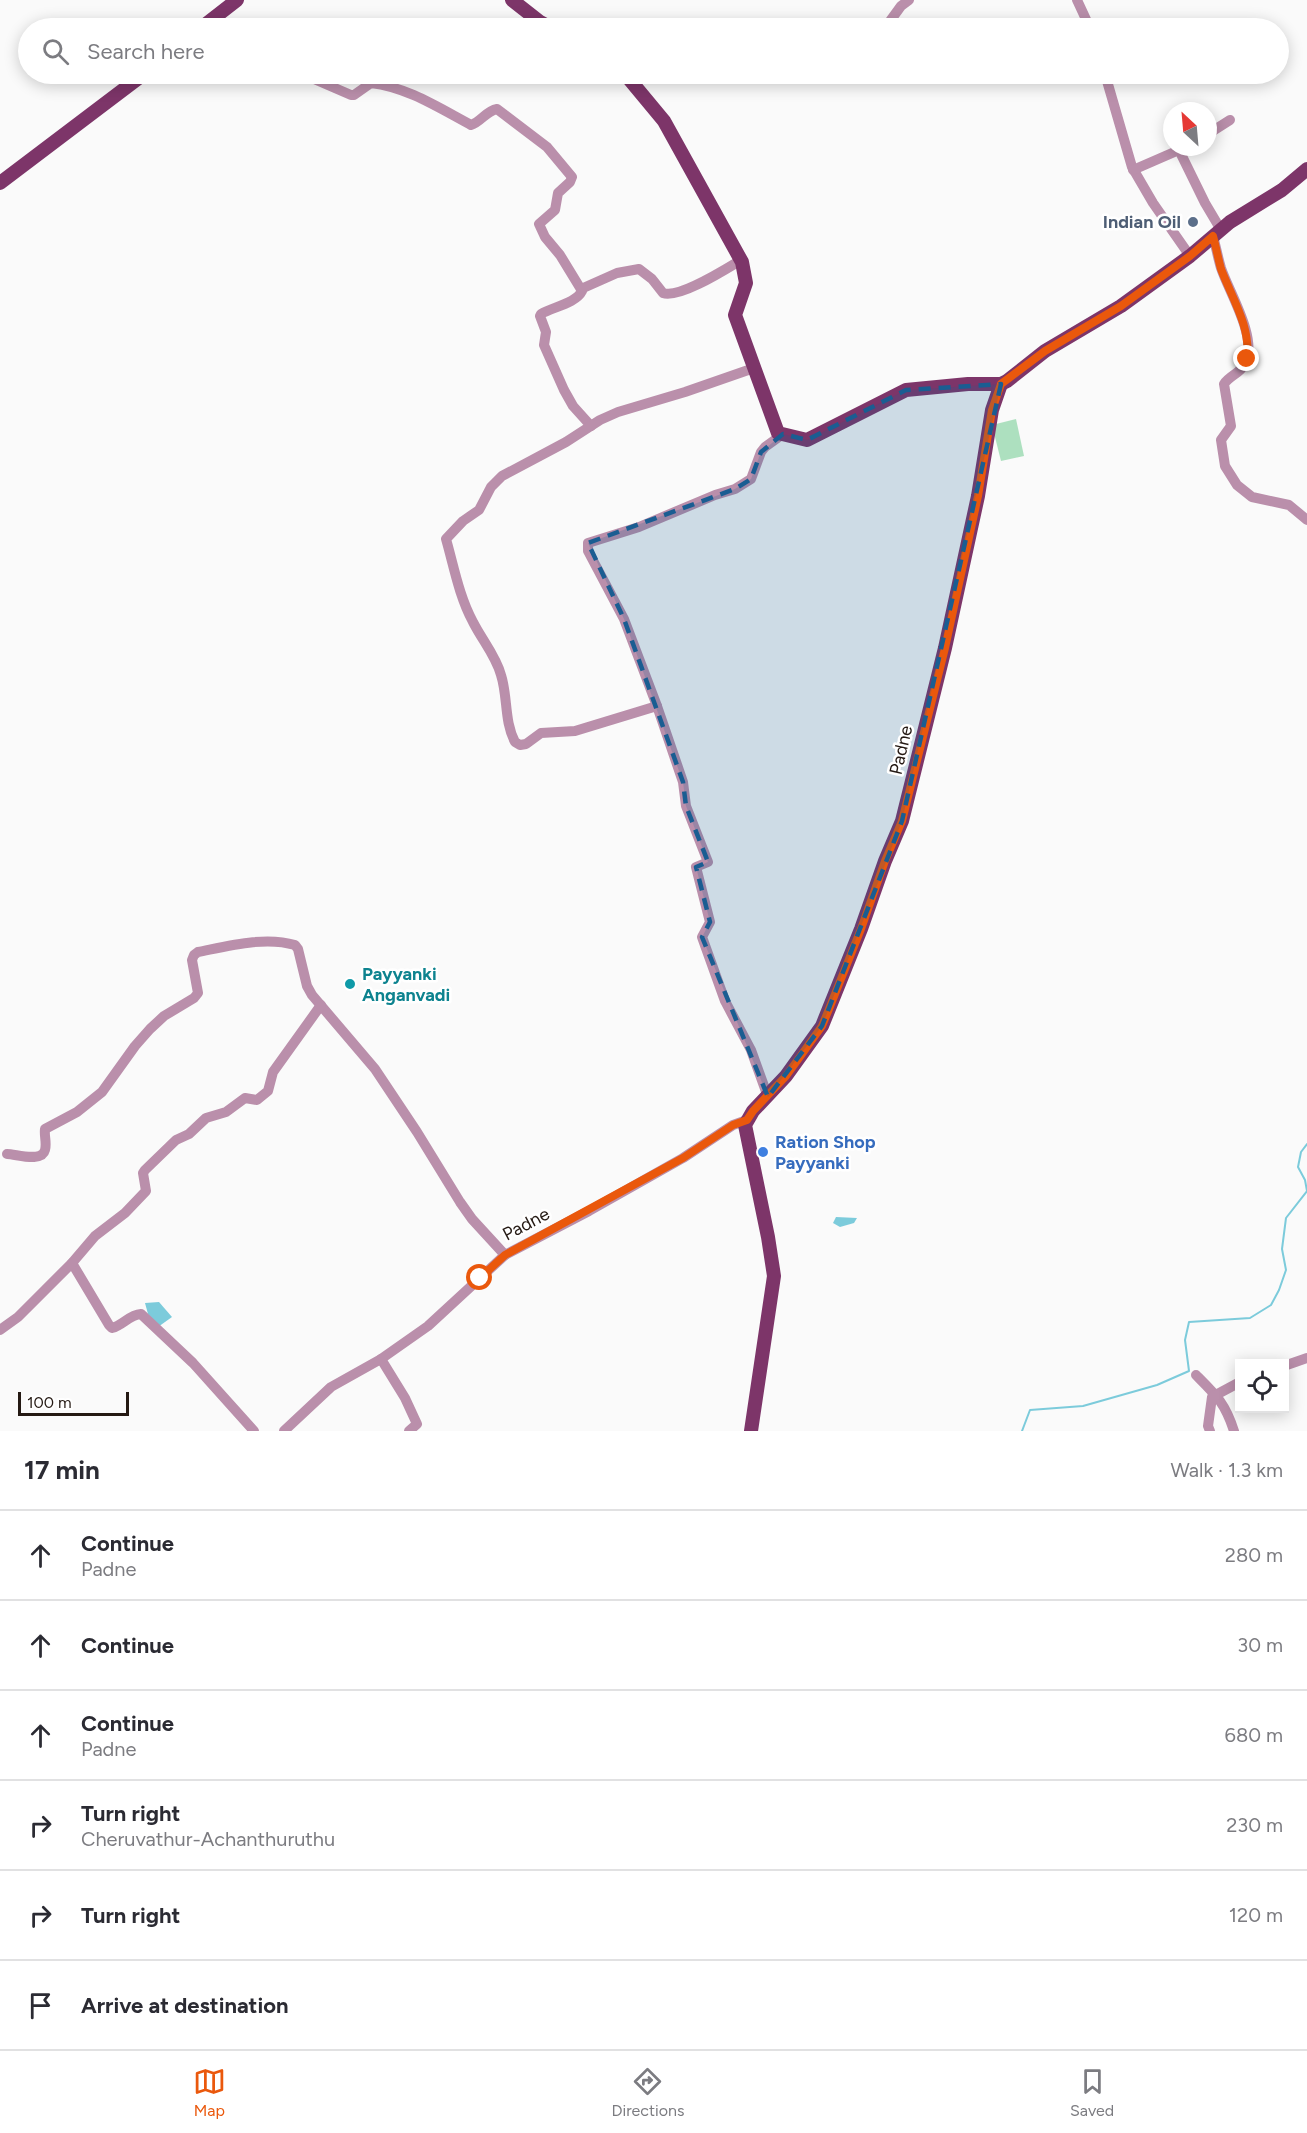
<!DOCTYPE html>
<meta charset="utf-8">
<style>
:root{--surface:#fff;--page:#f2f2f3;--text:#2b2b33;--muted:#7c7c81;--line:#e1e1e2;--accent:#ea580c}
body{margin:0;font-family:Figtree,sans-serif;background:var(--page);color:var(--text)}
.controls{position:absolute;right:18px;bottom:18px;display:grid;overflow:hidden;border-radius:0px;box-shadow:0 3px 15px #0003}
.controls button{width:54px;height:54px;display:grid;place-items:center;padding:0;border:0;border-bottom:2px solid var(--line);background:var(--surface);color:var(--text);font:30px sans-serif}
.compass{position:absolute;left:1163px;top:102px;width:54px;height:54px;border-radius:50%;background:var(--surface);box-shadow:0 3px 15px #0003;rotate:334deg}
.scale{position:absolute;left:18px;bottom:15px;width:111px;box-sizing:border-box;padding-left:6px;border:3px solid #241913;border-top:0;font-size:16px;line-height:21px;white-space:nowrap;color:#241913;-webkit-text-stroke:4px #fff;paint-order:stroke}
.stop{position:absolute;width:18px;height:18px;margin:-14px;border:4px solid #ea580c;border-radius:50%;background:#fff}
.stop.end{background:#ea580c;border-color:#fff;box-shadow:0 2px 6px #0008}
.list{margin:0;padding:0;list-style:none}
h2{display:flex;justify-content:space-between;align-items:center;height:78px;margin:0;padding:0 24px;font-size:26px}
h2 small{font-size:20px;font-weight:400;color:var(--muted)}
.list li{display:grid;grid-template-columns:39px 1fr auto;gap:18px;align-items:center;box-sizing:border-box;height:90px;padding:0 24px;border-top:2px solid var(--line)}
.list b{display:block;font-size:22px;white-space:nowrap}
.list p{margin:0;font-size:20px;white-space:nowrap;color:var(--muted)}
.list em{font-size:20px;font-style:normal;color:var(--muted)}
.icon{flex:none;width:33px;height:33px;fill:none;stroke:currentColor;stroke-width:2;stroke-linecap:round;stroke-linejoin:round}
.map{position:relative;flex:none;width:1307px;height:1431px;overflow:hidden}
.search{position:absolute;background:var(--surface);box-shadow:0 3px 15px #0003;left:18px;right:18px;top:18px;height:66px;display:flex;align-items:center;gap:15px;box-sizing:border-box;padding:0 21px;border-radius:33px;color:var(--muted);font-size:22px}
.sheet{height:618px;background:var(--surface)}
nav{display:flex;justify-content:space-around;align-items:center;box-sizing:border-box;height:84px;border-top:2px solid var(--line);background:var(--surface);font-size:16px;color:var(--muted)}
nav a{display:grid;justify-items:center;gap:3px}
nav .on{color:var(--accent)}
.map>svg:first-child{display:block}
.green{fill:#ade0bf}
.water{fill:#7ccbdb}
.lines{fill:none;stroke-linecap:round;stroke-linejoin:round}
.stream{stroke:#7ccbdb;stroke-width:2}
.minor{stroke:#ba8fab;stroke-width:10}
.major{stroke:#7d3569;stroke-width:14}
.route{stroke:#ea580c;stroke-width:8}
.marked{fill:#1a5d92;fill-opacity:0.2;stroke:#1a5d92;stroke-width:4.5;stroke-dasharray:12 8;stroke-linejoin:round}
.service-dot{fill:#5c6f8a;stroke:#fff;stroke-width:2}
.culture-dot{fill:#0f9aa8;stroke:#fff;stroke-width:2}
.shop-dot{fill:#3f7fe0;stroke:#fff;stroke-width:2}
.labels{text-anchor:middle;dominant-baseline:central;stroke-width:5;stroke-linejoin:round;paint-order:stroke}
.service-label{font-size:18px;font-weight:bold;fill:#4e5e75;stroke:#fff;text-anchor:end}
.street-label{font-size:18px;fill:#241913;stroke:#fff}
.culture-label{font-size:18px;font-weight:bold;fill:#0d838f;stroke:#fff;text-anchor:start}
.shop-label{font-size:18px;font-weight:bold;fill:#366cbe;stroke:#fff;text-anchor:start}
</style>
<div class="map">
<svg width="1307" height="1431" viewBox="0 0 1307 1431">
<rect width="100%" height="100%" fill="#fafafa"/>
<polygon class="green" points="1016,419 1024,456 1001,461 992,425"/>
<g class="water">
<polygon points="836,1217 857,1218 854,1223 840,1227 833,1223"/>
<polygon points="159,1302 172,1317 158,1327 148,1314 145,1303"/>
</g>
<g class="lines">
<polyline class="stream" points="1022,1431 1030,1410 1083,1406 1157,1385 1189,1371 1185,1340 1189,1322 1250,1318 1271,1305 1279,1290 1286,1270 1282,1249 1286,1218 1307,1191 1305,1180 1298,1167 1301,1152 1307,1144"/>
<g class="minor">
<polyline points="1077,0 1090,28"/>
<polyline points="838,25 853,28"/>
<polyline points="885,28 901,6 909,0"/>
<path d="M 282,74 L 290,77 L 314,79 L 351,95 L 354,95 L 371,83 C 407,87 439,108 471,125 C 481,122 486,111 497,109 L 547,147 L 572,177 L 570,182 L 558,193 L 555,210 L 539,224 L 545,237 L 560,255 L 582,291 C 576,303 553,307 541,314 L 540,316 L 546,332 L 544,345 L 564,390 L 573,406 L 591,426"/>
<polyline points="1105,74 1132,167 1153,203 1190,256"/>
<polyline points="1208,134 1230,120"/>
<polyline points="1184,147 1179,150 1205,203 1221,230"/>
<polyline points="1133,170 1179,150"/>
<path d="M 1213,236 C 1216,247 1218,258 1221,268 C 1229,292 1257,337 1246,361 C 1241,374 1231,374 1224,384 L 1231,426 L 1221,440 L 1225,466 L 1237,485 L 1252,497 L 1289,505 L 1307,520"/>
<path d="M 581,289 L 617,273 L 639,269 L 652,279 L 663,293 C 679,299 726,269 741,260"/>
<path d="M 754,368 L 685,392 L 618,412 L 600,420 L 566,442 L 502,476 L 491,487 L 479,510 L 463,521 L 446,539 C 454,567 459,596 473,622 C 482,640 496,656 501,675 C 508,697 504,721 515,742 L 520,745 L 526,744 L 541,733 L 575,731 L 657,706 L 683,782 L 686,806 L 708,862 L 696,867 L 710,922 L 702,937 L 725,1001 L 751,1050 L 768,1097"/>
<polyline points="657,706 624,619 588,551 588,543 639,527 715,495 735,489 751,479 761,452 765,447 783,434"/>
<path d="M 7,1154 C 16,1154 42,1163 45,1150 C 47,1143 44,1136 45,1129 L 77,1112 L 102,1092 L 135,1046 L 150,1029 L 164,1016 L 194,998 L 198,993 L 192,960 L 194,955 L 198,952 C 228,946 265,936 295,945 L 298,949 L 307,986 L 312,995 L 375,1069 L 417,1132 L 460,1202 L 472,1219 L 505,1255"/>
<path d="M 72,1263 L 109,1325 L 112,1328 C 123,1325 129,1315 141,1314 L 193,1363 L 254,1431"/>
<polyline points="0,1330 18,1317 72,1263 95,1236 125,1213 146,1191 143,1173 145,1170 176,1140 189,1134 206,1118 226,1112 245,1098 257,1100 268,1091 273,1072 321,1005"/>
<polyline points="381,1359 405,1398 417,1424 409,1431"/>
<polyline points="1284,1366 1307,1358"/>
<path d="M 1196,1375 C 1216,1395 1225,1403 1234,1431"/>
<polyline points="284,1431 331,1387 381,1359 428,1326 505,1255 589,1211 683,1158 733,1125 747,1120"/>
<polyline points="1210,1431 1208,1426 1212,1397 1240,1382"/>
</g>
<g class="major">
<polyline points="512,0 540,22 551,28"/>
<polyline points="201,28 237,0"/>
<polyline points="625,74 664,121 742,262 746,283 735,315 778,433 807,440 906,390 968,384 1001,384 1007,381 1045,351 1121,306 1190,256 1230,222 1282,190 1307,169"/>
<polyline points="0,183 144,74"/>
<polyline points="751,1431 774,1276 768,1237 745,1125 753,1111 786,1076 822,1026 861,929 885,861 902,821 945,648 978,496 992,410 1001,384"/>
</g>
</g>
<g class="lines">
<path class="route" d="M 480,1278 L 505,1255 L 683,1158 L 733,1125 L 747,1120 L 753,1111 L 786,1076 L 802,1054 L 822,1026 L 829,1009 L 861,929 L 885,861 L 902,821 L 945,648 L 978,496 L 992,410 L 1001,384 L 1045,351 L 1121,306 L 1190,256 L 1213,236 C 1216,247 1218,258 1221,269 C 1232,298 1251,327 1247,359"/>
</g>
<path class="marked" d="M 1001,384 L 902,821 L 822,1026 L 768,1097 L 702,937 L 710,922 L 696,867 L 708,862 L 686,806 L 683,782 L 624,619 L 588,543 L 735,489 L 751,479 L 761,452 L 783,434 L 807,440 L 906,390 Z"/>
<circle class="service-dot" cx="1193" cy="222" r="6"/>
<circle class="culture-dot" cx="350" cy="984" r="6"/>
<circle class="shop-dot" cx="763" cy="1152" r="6"/>
<g class="labels">
<g class="service-label">
<text x="1181" y="222">Indian Oil</text>
</g>
<g class="street-label">
<text transform="translate(901 750) rotate(-77)">Padne</text>
<text transform="translate(526 1224) rotate(-28)">Padne</text>
</g>
<g class="culture-label">
<text x="362" y="974">Payyanki<tspan x="362" dy="21">Anganvadi</tspan></text>
</g>
<g class="shop-label">
<text x="775" y="1142">Ration Shop<tspan x="775" dy="21">Payyanki</tspan></text>
</g>
</g>
</svg>
<div class="controls">
<button><svg class="icon" aria-label="locate" viewBox="0 0 24 24"><circle cx="12" cy="12" r="6"/><path d="M12 2v4M12 18v4M2 12h4M18 12h4"/></svg></button>
</div>
<svg class="compass" viewBox="-18 -18 36 36"><path d="M0-13l5 13h-10z" fill="#e53935"/><path d="M0 13l5-13h-10z" fill="#7c7c81"/></svg>
<div class="scale">100 m</div>
<div class="stop" style="left:480px;top:1278px"></div>
<div class="stop end" style="left:1247px;top:359px"></div>
<div class="search"><svg class="icon" aria-label="search" viewBox="0 0 24 24"><circle cx="10" cy="10" r="6"/><path d="M15 15l6 6"/></svg>Search here</div>
</div>
<section class="sheet">
<h2>17 min<small>Walk · 1.3 km</small></h2>
<ul class="list">
<li><svg class="icon" aria-label="ahead" viewBox="0 0 24 24"><path d="M12 20V5M6 11l6-6 6 6"/></svg><div><b>Continue</b><p>Padne</p></div><em>280 m</em></li>
<li><svg class="icon" aria-label="ahead" viewBox="0 0 24 24"><path d="M12 20V5M6 11l6-6 6 6"/></svg><div><b>Continue</b></div><em>30 m</em></li>
<li><svg class="icon" aria-label="ahead" viewBox="0 0 24 24"><path d="M12 20V5M6 11l6-6 6 6"/></svg><div><b>Continue</b><p>Padne</p></div><em>680 m</em></li>
<li><svg class="icon" aria-label="right" viewBox="0 0 24 24"><path d="M7 20v-9h11M14 6l5 5-5 5"/></svg><div><b>Turn right</b><p>Cheruvathur-Achanthuruthu</p></div><em>230 m</em></li>
<li><svg class="icon" aria-label="right" viewBox="0 0 24 24"><path d="M7 20v-9h11M14 6l5 5-5 5"/></svg><div><b>Turn right</b></div><em>120 m</em></li>
<li><svg class="icon" aria-label="arrive" viewBox="0 0 24 24"><path d="M6 21V4h12l-3 4 3 4H6"/></svg><div><b>Arrive at destination</b></div></li>
</ul>
</section>
<nav>
<a class="on"><svg class="icon" aria-label="map" viewBox="0 0 24 24"><path d="M3 6l6-2 6 2 6-2v14l-6 2-6-2-6 2zM9 4v14M15 6v14"/></svg>Map</a>
<a><svg class="icon" aria-label="directions" viewBox="0 0 24 24"><path d="M12 3l9 9-9 9-9-9zM9 14v-3h6M13 9l2 2-2 2"/></svg>Directions</a>
<a><svg class="icon" aria-label="saved" viewBox="0 0 24 24"><path d="M7 4h10v16l-5-4-5 4z"/></svg>Saved</a>
</nav>
